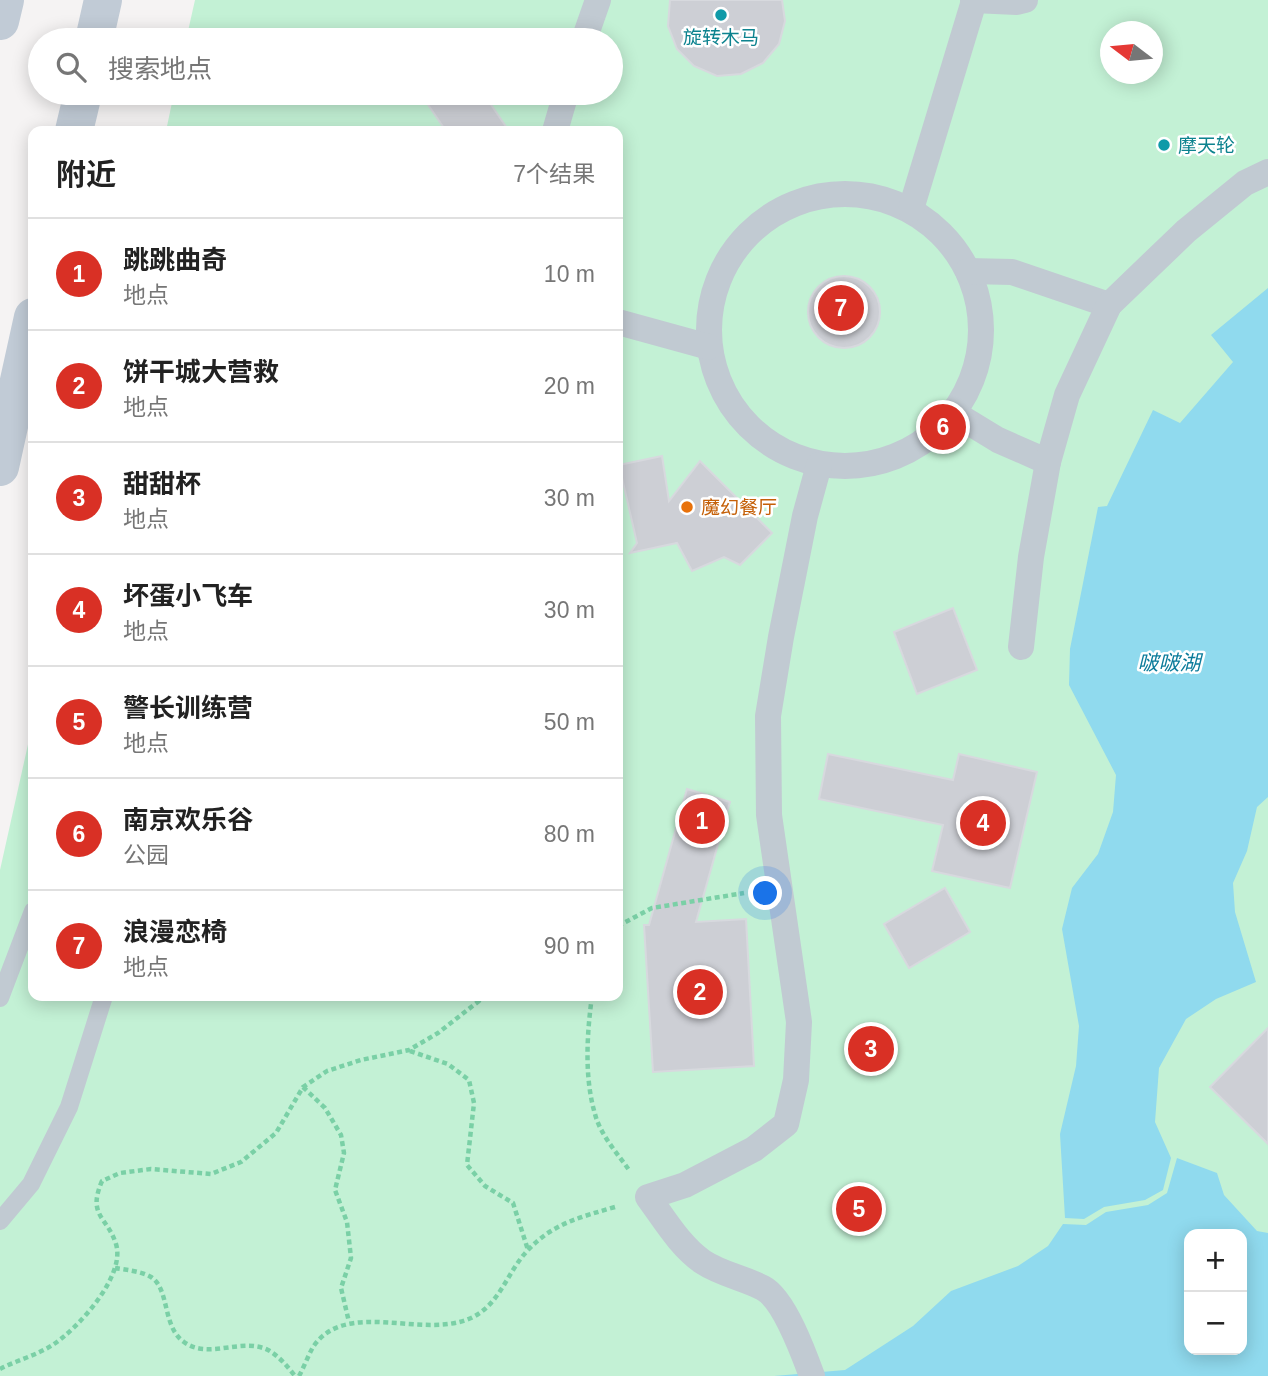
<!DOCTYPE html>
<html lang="zh">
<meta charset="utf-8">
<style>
:root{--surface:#fff;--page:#f6f6f6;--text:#222;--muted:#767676;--line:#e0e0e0;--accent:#d93025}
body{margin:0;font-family:Helvetica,"Noto Sans SC",sans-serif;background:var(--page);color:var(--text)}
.controls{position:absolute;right:21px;bottom:21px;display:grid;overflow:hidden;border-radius:14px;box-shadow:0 4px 18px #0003}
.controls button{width:63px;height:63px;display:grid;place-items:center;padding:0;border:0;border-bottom:2px solid var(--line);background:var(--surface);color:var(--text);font:35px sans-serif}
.compass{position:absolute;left:1100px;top:21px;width:63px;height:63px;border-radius:50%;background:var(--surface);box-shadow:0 4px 18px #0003;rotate:286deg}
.you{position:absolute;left:766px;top:894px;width:24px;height:24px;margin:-18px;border:5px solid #fff;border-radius:50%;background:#1a73e8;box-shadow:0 0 0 10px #1a73e833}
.badge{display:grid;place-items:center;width:46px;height:46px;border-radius:50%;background:var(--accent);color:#fff;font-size:23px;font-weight:700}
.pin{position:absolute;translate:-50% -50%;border:4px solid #fff;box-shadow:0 2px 7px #0006}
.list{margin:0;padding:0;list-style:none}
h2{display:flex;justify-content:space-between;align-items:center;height:91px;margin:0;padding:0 28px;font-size:30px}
h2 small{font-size:23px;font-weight:400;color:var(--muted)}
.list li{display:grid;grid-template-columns:46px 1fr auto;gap:21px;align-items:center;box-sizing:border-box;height:112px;padding:0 28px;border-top:2px solid var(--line)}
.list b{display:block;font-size:26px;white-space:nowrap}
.list p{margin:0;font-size:23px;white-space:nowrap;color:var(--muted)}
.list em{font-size:23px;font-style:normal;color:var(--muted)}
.icon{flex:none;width:38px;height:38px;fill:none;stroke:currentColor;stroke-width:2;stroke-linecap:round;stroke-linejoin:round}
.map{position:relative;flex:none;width:1268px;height:1376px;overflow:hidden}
.search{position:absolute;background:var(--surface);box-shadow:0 4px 18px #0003;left:28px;top:28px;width:595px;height:77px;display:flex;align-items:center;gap:18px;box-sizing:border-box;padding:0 24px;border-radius:38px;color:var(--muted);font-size:26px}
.panel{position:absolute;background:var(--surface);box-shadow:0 4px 18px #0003;left:28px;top:126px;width:595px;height:875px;border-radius:14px}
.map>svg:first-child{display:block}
.green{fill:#c3f1d5;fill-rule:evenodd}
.water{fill:#90daee;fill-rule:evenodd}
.building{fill:#cdcfd5;stroke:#d7d9de;stroke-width:2}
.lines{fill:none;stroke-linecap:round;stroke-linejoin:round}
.path{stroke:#7ad0a6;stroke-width:4.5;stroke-dasharray:5 3.5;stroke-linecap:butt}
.service{stroke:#c1cad2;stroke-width:18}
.pedestrian{stroke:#c1cad2;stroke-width:26}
.secondary{stroke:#c1cbd6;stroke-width:38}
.culture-dot{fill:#0f9aa8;stroke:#fff;stroke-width:2.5}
.food-dot{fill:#e8710a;stroke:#fff;stroke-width:2.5}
.labels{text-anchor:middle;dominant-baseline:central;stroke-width:5;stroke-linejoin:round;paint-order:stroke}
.culture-label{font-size:19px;fill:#0d838f;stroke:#fff}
.food-label{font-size:19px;fill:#c56008;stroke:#fff;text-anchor:start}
.water-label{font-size:21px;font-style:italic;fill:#0c7c9b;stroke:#fff}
</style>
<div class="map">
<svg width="1268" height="1376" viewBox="0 0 1268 1376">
<rect width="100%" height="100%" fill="#f5f3f3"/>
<path class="green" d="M 195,0 L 1268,0 L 1268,1376 L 0,1376 L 0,870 L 33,722 L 33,996 L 618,996 L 618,131 L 166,131 L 174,93 L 611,93 L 611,40 L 186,40 ZM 1110,32 L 1152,32 L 1152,74 L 1110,74 ZM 1189,1234 L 1242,1234 L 1242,1350 L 1189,1350 Z"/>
<g class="water">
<polygon points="1268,288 1268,797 1257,807 1247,851 1233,883 1235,912 1256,982 1216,999 1186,1019 1159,1068 1155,1122 1171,1158 1163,1190 1145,1200 1104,1207 1084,1219 1065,1218 1060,1134 1076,1066 1079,1026 1062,929 1072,888 1098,854 1113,812 1116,775 1069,685 1070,649 1098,507 1107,506 1153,410 1180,423 1233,362 1211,335"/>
<path d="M 1177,1158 L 1217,1173 L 1224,1195 L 1257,1231 L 1268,1233 L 1268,1376 L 774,1376 L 845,1370 L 913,1326 L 951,1291 L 1018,1266 L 1048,1246 L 1063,1224 L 1086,1225 L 1106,1212 L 1148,1205 L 1167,1193 ZM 1189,1234 L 1242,1234 L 1242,1350 L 1189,1350 Z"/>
</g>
<g class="building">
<polygon points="670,0 782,0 785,21 779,44 763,63 741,74 717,76 694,66 677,49 668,26"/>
<polygon points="420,93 483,93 509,131 446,131"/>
<circle cx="844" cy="312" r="36"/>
<polygon points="662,456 669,501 700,461 772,533 740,565 724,557 692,571 677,543 630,553 637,543 619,465"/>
<polygon points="953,608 977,670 917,694 894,632"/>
<polygon points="828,754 953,780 959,754 1037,772 1010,888 932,871 943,825 819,799"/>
<polygon points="687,789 730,802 696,922 746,919 754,1066 653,1072 644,925 649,925"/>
<polygon points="945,888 970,932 909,968 884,924"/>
<polygon points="1268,1028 1268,1144 1210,1087"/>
</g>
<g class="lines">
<g class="path">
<polyline points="373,34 396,40"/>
<polyline points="506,93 511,101 522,93"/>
<polyline points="618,926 652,908 744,893"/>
<path d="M 592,996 C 587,1033 584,1077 595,1114 C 600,1134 617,1153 629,1170"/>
<polyline points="410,1051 448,1064 469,1080 474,1103 467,1165 485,1186 513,1203 528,1250"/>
<polyline points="303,1087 325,1108 341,1135 344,1153 335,1190 347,1222 351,1258 341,1288 349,1322"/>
<path d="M 115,1268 C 126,1270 141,1271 151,1277 C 170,1289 162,1327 184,1342 C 208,1360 242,1337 268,1350 C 279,1356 287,1366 295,1376"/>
<path d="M 0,1369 C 17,1360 38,1355 54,1344 C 78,1328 126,1276 116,1244 C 107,1216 87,1216 102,1181 L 120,1173 L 151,1169 L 211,1174 L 241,1162 L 276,1133 L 303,1087 L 327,1071 L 361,1060 L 409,1050 L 438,1033 L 479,1001 L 481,996"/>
<path d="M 299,1376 C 304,1367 308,1356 313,1347 C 346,1298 422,1340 471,1318 C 501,1304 507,1271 529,1249 C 554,1223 581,1217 615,1207"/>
</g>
<g class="service">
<polyline points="0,998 33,911"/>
<polyline points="0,1221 31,1184 69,1107 104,996"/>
</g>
<g class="pedestrian">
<polyline points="973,0 1017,2 1025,0"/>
<polyline points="584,40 598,0"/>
<polyline points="555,131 566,93"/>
<circle cx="845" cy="330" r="136"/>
<polyline points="911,209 974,1"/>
<polyline points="968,271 1012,272 1109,305"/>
<polyline points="618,322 709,347"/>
<polyline points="952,412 998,440 1048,462"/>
<polyline points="1021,647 1031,557 1048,462 1067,395 1109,305 1186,231 1245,183 1268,172"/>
<path d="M 812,1376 C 804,1354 784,1299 763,1288 C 744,1278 721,1274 703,1262 C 680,1246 665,1220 648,1197 L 685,1185 L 754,1149 L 786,1124 L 796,1080 L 799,1022 L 769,815 L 768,716 L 781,637 L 805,516 L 819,465"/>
</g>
<g class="secondary">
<polyline points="0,21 5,0"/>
<polyline points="94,40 103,0"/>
<polyline points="74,131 83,93"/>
<polyline points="0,467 33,317"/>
</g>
</g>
<g class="culture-dot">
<circle cx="721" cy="15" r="7"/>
<circle cx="1164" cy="145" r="7"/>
</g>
<circle class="food-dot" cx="687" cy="507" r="7"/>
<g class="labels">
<g class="culture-label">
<text x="721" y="37">旋转木马</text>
<text x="1178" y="145" text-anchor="start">摩天轮</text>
</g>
<g class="food-label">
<text x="701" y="507">魔幻餐厅</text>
</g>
<g class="water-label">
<text x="1169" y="662">啵啵湖</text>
</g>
</g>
</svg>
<div class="controls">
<button>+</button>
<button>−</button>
</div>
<svg class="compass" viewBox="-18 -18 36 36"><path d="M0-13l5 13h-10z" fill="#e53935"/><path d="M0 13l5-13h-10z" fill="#767676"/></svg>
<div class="you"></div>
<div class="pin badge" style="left:702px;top:821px">1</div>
<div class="pin badge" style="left:700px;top:992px">2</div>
<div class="pin badge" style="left:871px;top:1049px">3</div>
<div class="pin badge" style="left:983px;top:823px">4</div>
<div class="pin badge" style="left:859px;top:1209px">5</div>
<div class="pin badge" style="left:943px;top:427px">6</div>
<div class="pin badge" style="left:841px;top:308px">7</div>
<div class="search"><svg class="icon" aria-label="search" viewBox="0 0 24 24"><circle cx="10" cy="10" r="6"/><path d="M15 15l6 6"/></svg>搜索地点</div>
<section class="panel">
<h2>附近<small>7个结果</small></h2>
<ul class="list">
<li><span class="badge">1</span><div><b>跳跳曲奇</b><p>地点</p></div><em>10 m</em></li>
<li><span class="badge">2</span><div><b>饼干城大营救</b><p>地点</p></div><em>20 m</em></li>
<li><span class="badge">3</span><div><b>甜甜杯</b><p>地点</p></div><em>30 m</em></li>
<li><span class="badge">4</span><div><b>坏蛋小飞车</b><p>地点</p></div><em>30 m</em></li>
<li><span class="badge">5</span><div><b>警长训练营</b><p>地点</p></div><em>50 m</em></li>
<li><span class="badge">6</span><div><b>南京欢乐谷</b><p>公园</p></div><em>80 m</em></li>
<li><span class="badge">7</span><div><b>浪漫恋椅</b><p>地点</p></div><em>90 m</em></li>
</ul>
</section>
</div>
